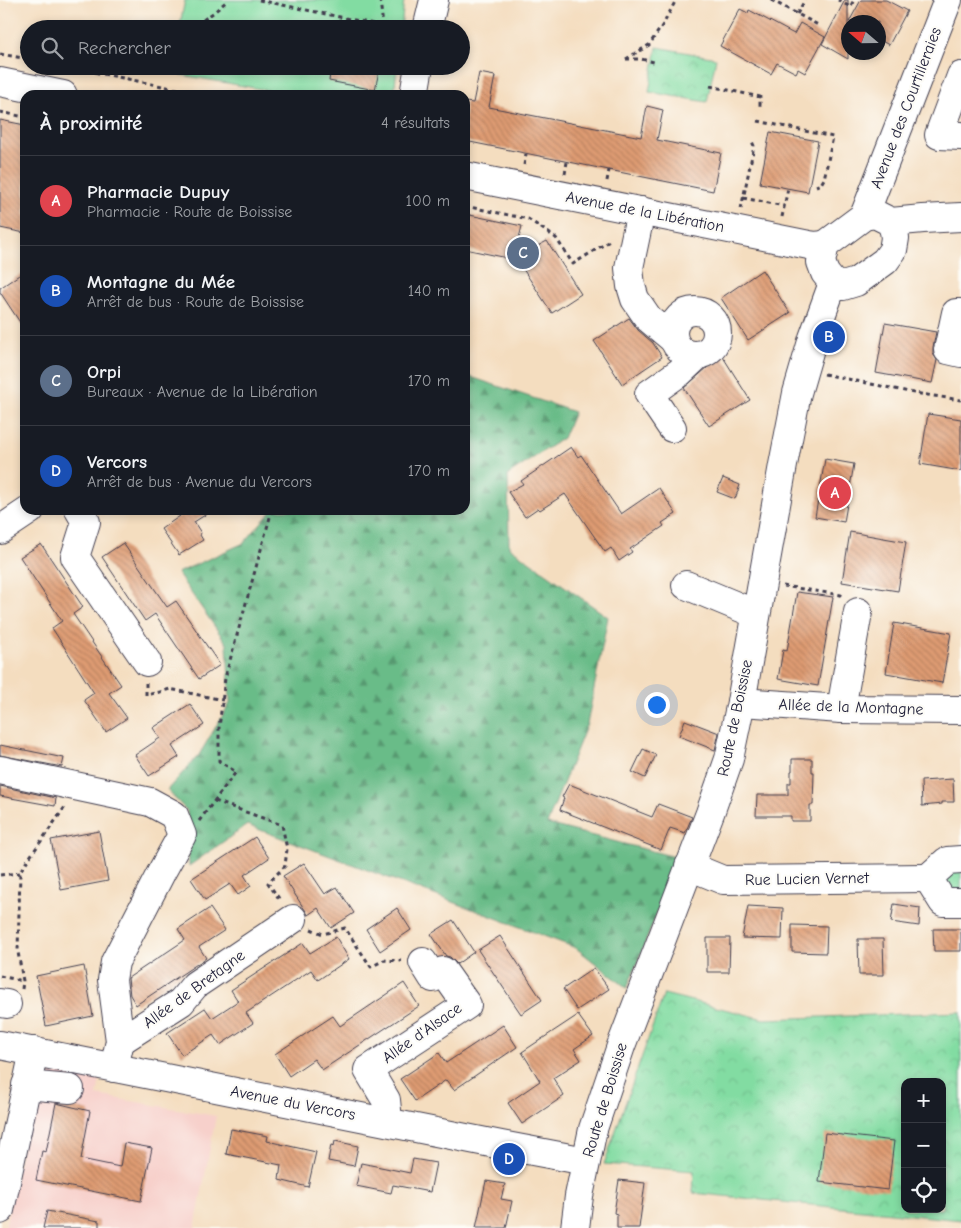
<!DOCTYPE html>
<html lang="fr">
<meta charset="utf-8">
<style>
:root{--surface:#171b24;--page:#242831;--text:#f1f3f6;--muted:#9ea1a6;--line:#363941;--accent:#0b8043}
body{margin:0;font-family:"Comic Neue",sans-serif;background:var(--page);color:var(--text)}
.controls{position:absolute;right:15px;bottom:15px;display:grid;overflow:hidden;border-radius:10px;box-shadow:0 2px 8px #0003}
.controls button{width:45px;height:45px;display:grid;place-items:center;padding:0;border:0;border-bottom:1px solid var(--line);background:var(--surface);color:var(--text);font:25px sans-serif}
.compass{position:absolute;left:841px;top:15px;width:45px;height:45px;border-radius:50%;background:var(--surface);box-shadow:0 2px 8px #0003;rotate:290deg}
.you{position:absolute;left:656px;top:704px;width:18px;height:18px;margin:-12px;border:4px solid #fff;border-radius:50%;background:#1a73e8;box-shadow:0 0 0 8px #1a73e833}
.badge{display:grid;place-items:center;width:32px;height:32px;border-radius:50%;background:var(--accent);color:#fff;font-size:16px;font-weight:700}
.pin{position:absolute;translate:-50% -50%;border:2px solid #fff;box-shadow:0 1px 5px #0006}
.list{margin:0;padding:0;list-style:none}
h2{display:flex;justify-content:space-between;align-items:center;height:65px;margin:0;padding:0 20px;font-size:21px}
h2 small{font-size:16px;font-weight:400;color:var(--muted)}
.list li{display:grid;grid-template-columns:32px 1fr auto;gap:15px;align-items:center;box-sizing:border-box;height:90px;padding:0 20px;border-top:1px solid var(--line)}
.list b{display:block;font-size:19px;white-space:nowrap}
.list p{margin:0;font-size:16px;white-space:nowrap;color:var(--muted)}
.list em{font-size:16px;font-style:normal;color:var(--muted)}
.icon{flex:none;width:28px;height:28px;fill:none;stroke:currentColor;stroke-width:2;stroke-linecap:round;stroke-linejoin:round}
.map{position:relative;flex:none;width:961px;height:1228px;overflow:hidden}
.search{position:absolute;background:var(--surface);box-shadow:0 2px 8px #0003;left:20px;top:20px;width:450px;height:55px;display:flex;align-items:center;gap:12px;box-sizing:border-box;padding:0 18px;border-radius:28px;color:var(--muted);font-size:19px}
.panel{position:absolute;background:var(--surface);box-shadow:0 2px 8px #0003;left:20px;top:90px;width:450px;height:425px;border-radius:15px}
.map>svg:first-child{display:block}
.built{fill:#f7d0cb}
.green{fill:#82dca2;stroke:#527f6e}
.forest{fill:url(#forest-firs);stroke:#466f62}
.park{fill:url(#park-crowns);stroke:#527f6e;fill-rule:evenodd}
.building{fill:url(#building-back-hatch)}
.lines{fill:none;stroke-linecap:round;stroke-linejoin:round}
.minor-casing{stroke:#423e4f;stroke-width:30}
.path{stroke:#423e4f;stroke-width:3;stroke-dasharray:4 4;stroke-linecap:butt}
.minor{stroke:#fff;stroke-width:28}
.labels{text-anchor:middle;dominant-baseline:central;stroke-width:4.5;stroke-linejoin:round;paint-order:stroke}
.street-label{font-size:16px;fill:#22223b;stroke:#fdfcf7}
</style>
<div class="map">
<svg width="961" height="1228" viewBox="0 0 961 1228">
<defs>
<pattern id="forest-firs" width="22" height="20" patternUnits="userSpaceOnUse" patternTransform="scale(1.25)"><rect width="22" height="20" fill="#69bc88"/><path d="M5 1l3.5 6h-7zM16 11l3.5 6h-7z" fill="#569870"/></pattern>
<pattern id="park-crowns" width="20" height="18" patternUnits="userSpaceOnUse" patternTransform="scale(1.25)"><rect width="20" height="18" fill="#82dca2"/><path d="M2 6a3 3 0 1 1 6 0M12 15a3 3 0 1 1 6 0" fill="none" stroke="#70bc8c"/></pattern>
<pattern id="building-back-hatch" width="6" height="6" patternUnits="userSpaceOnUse" patternTransform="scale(1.25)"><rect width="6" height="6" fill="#de9b72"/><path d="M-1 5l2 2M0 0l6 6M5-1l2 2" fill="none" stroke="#b47e5f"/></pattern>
</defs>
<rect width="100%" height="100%" fill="#fdfcf7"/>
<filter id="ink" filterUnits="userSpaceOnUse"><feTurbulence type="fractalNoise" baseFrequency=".02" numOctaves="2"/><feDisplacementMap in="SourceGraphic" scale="10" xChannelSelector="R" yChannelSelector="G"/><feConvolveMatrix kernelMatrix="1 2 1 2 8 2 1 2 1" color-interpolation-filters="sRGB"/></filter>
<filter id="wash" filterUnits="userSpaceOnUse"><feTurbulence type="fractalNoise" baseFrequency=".0096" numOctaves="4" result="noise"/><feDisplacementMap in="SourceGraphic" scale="20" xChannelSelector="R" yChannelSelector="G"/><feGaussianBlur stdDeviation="1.12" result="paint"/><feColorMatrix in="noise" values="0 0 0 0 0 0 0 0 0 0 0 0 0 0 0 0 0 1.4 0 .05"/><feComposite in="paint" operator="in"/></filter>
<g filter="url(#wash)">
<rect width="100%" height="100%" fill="#f4ddbf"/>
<polygon class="built" points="52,1070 100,1079 97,1095 216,1116 195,1228 5,1228 36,1079"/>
<g class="green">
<polygon points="185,0 404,0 401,29 179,29"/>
<polygon points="172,66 397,66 394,95 294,95 171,73"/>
<polygon points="961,865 961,891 950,890 944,887 946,871"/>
</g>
<polygon class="forest" points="465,367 468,376 574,412 563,438 508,475 509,547 608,617 587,724 547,824 679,858 627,988 576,948 247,825 189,866 187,811 167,790 199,755 230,703 227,644 177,573 244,543 272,510 465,510"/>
<g class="park">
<polygon points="657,47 716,58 707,102 649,92"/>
<path d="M 664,994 L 764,1019 L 961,1012 L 961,1220 L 693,1193 L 694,1171 L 604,1164 ZM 905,1082 L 942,1082 L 942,1209 L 905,1209 Z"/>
</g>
<g id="blocks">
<g class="building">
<polygon points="845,0 848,0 848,59 822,44"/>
<polygon points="861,0 886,0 907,11 889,45 878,39 878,22 849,22"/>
<polygon points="740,9 748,13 749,10 794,34 800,23 825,37 805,73 798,69 796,73 777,63 771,74 720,46"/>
<polygon points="331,66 380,66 375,90 329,81"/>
<polygon points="479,73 495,76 489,107 641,137 647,106 663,110 657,140 721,153 713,191 465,141 465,102 473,103"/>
<polygon points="0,120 25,125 25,233 0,228"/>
<polygon points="770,132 818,141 808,192 760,183"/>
<polygon points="465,214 522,226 519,238 529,241 534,248 547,241 581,294 552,313 517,260 465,249"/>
<polygon points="762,270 790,313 748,340 721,298"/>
<polygon points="25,271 25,330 0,292 0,288"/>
<polygon points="629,318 638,330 653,343 662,357 622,384 594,341"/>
<polygon points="885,323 936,332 933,347 933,354 937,360 932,383 876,373"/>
<polygon points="723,357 750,400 709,426 684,388 708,367"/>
<polygon points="928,414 961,419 961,471 920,464"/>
<polygon points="571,447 578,457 581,455 621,514 659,488 676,514 662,523 664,526 630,549 632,552 619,561 611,548 605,552 565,494 540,510 538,508 525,517 508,492 523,484 521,481"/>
<polygon points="825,459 854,464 844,522 815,517"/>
<polygon points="723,478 740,485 735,499 717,492"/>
<polygon points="176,510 213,510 194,522 201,533 200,535 203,540 179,555 161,529 180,516"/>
<polygon points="850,532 906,542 898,591 842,582"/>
<polygon points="123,543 167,607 176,601 220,665 199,679 155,614 145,621 102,557"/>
<polygon points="41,544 83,607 73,614 121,685 109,693 127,718 106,732 84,700 94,693 52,628 62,621 20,557"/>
<polygon points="797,592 833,597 818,686 778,679 783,650 787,651"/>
<polygon points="894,623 951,633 942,683 886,673"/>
<polygon points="190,704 204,725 172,746 179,757 149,776 135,755 160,738 153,728"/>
<polygon points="685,720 719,733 715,750 679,736"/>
<polygon points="0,745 64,758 62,767 0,755"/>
<polygon points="643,749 656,755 645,778 632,772"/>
<polygon points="792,759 812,759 812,772 814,772 813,805 810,805 810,821 791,821 791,816 756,816 757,795 788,795 788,783 791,783 791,771 792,771"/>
<polygon points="953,779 954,802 942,802 942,804 922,806 921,781"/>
<polygon points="569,784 652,817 658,804 692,817 685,833 670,828 661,850 560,810 564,798 562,797"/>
<polygon points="0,786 56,798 55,806 0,796"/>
<polygon points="99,831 108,881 61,890 51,840"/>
<polygon points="255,837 269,858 244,875 251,886 238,895 230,884 205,900 191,879"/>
<polygon points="304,863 325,894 337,887 354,913 331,928 318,908 308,915 306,911 303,907 283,876"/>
<polygon points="894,904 920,908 919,926 891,922"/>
<polygon points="748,906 783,908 782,939 742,938"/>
<polygon points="210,908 225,930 199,947 206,958 136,1005 130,995 128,978 185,940 178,929"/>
<polygon points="397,908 411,930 380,951 366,929"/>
<polygon points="453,920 474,952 457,964 450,957 446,956 431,934"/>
<polygon points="792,925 827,926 826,953 792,952"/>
<polygon points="933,929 961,929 961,951 934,951"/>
<polygon points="500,936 542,1000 521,1014 478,950"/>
<polygon points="336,937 349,959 318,980 311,970 246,1013 253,1023 220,1045 213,1035 182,1055 167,1033 205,1008 212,1018 238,1001 231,990 303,943 310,953"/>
<polygon points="707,938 730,938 729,972 707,972"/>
<polygon points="858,939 883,939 884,975 859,975"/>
<polygon points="84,966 93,1016 46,1026 36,976"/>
<polygon points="594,968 609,989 577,1010 563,989"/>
<polygon points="404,983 419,1006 322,1070 314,1059 289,1076 275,1054 333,1016 340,1026"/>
<polygon points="578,1015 593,1036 574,1049 581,1060 553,1078 564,1096 522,1124 508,1103 540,1081 522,1052"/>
<polygon points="503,1025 517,1047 454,1090 446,1080 415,1101 400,1079 439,1053 446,1063"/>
<polygon points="56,1103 90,1111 81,1159 120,1167 124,1143 152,1148 141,1201 36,1180 42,1151 46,1152"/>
<polygon points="231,1129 268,1136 267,1141 316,1152 308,1187 279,1180 281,1165 226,1154"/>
<polygon points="825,1133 894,1141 888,1190 819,1182"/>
<polygon points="335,1141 358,1146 354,1166 328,1161 331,1145 334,1146"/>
<polygon points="413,1159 436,1163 430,1192 393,1185 391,1193 356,1186 361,1163 410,1173"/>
<polygon points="619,1180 645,1183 639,1228 617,1228 617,1214 614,1213"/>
<polygon points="486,1181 505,1184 501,1199 512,1201 506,1228 476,1228"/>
<polygon points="47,1211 99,1221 99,1228 43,1228"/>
</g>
</g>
</g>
<g filter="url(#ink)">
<use href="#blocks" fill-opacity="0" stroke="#423e4f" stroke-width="1"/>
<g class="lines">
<g class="minor-casing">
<g id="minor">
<polyline points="427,29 434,0"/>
<polyline points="961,76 939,135 961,136"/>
<polyline points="0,82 63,95"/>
<polyline points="414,95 419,66"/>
<polyline points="465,176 814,246 825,245"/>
<polyline points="641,211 629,268 631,286 635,299 648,318 673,339"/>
<polygon points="875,214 891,222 894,231 895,238 893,250 885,261 856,282 843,286 833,283 825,273 821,262 825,245 864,216"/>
<polyline points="864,216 948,0"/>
<polyline points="891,222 923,219 961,217"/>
<circle cx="695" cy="333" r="22"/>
<polyline points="961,313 956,313 948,350 961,353"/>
<polyline points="672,428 649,394 680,372 697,356"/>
<polyline points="79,510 86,522 75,557 147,662"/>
<polyline points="0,530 30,510"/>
<polyline points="686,585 756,614"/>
<polyline points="741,702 841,709 961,710"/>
<polyline points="841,709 858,612"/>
<polyline points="0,770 150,802 174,815 182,835 161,873 115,962 112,980 120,1041 114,1068"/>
<polyline points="961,860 947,861 928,878 943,902 961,902"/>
<polyline points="689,866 723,880 928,878"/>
<polyline points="0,1003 7,1004"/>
<polyline points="120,1041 181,1002 195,985 293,919"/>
<polyline points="0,1045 501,1145 586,1161"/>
<polyline points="26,1085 70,1089"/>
<polyline points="386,1121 387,1110 386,1100 368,1070 467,1005 443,971 433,978 423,962"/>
<polyline points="0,1210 34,1051"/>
<polyline points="575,1228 579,1196 593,1129 621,1046 710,813 729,759 741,702 783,465 797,393 813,338 833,283"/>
</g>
</g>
<g class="path">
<polyline points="259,0 383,26 384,29"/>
<polyline points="380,0 383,26"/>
<polyline points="771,0 820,26"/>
<polyline points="838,0 850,7 854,0"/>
<polyline points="797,14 805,0"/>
<polyline points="190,29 213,13 228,0"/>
<polyline points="0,54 29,59"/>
<polyline points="626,59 649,45 664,23 676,0"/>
<polyline points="626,59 641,59 654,62"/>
<polyline points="64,66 206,95"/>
<polyline points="710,86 760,97 760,106"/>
<polyline points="0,112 25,117"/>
<polyline points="758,121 833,137 824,179 821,184 816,186"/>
<polyline points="524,165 526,154"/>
<polyline points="565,174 567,162"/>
<polyline points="607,181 609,170"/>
<polyline points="743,198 784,206"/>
<polyline points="465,206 528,219 556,238 573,264 611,240"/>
<polyline points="741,209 754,146 751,139"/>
<polyline points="782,217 788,188"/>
<polyline points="824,374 914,393 961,400"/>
<polyline points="783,586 841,595 843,597"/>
<polyline points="146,683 146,695 160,692 170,689 223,700"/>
<polyline points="215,801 282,825 287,849 285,866 268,883 280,900"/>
<polyline points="199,821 236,772 219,761 219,728 225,678 272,510"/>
<polyline points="0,875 20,873"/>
<polyline points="311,929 323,934 345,928 371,967 384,960 401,961"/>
<polyline points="0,976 23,981"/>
<polyline points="22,989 23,981 18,952 20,871 65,807"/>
</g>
<use href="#minor" class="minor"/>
</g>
</g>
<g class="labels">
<g class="street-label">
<text transform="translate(906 108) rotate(-69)">Avenue des Courtilleraies</text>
<text transform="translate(645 212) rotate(11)">Avenue de la Libération</text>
<text transform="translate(851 707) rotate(2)">Allée de la Montagne</text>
<text transform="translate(735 718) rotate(-78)">Route de Boissise</text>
<text transform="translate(807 879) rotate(-1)">Rue Lucien Vernet</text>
<text transform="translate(194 989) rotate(-36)">Allée de Bretagne</text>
<text transform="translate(422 1033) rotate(-35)">Allée d'Alsace</text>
<text transform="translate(605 1100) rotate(-73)">Route de Boissise</text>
<text transform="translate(293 1103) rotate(11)">Avenue du Vercors</text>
</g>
</g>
</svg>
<div class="controls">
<button>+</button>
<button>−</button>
<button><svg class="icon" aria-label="locate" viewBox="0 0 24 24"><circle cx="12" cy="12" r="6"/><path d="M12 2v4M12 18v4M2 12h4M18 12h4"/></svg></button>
</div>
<svg class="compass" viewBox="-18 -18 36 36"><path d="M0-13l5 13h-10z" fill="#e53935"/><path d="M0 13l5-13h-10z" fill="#9ea1a6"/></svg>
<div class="you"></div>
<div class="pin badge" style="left:835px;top:493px;background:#e0444e">A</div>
<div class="pin badge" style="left:829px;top:337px;background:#1a4fb4">B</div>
<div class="pin badge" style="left:523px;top:253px;background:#5c6f8a">C</div>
<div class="pin badge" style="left:509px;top:1159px;background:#1a4fb4">D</div>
<div class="search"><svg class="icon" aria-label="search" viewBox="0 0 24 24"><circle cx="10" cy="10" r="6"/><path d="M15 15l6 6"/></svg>Rechercher</div>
<section class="panel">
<h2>À proximité<small>4 résultats</small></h2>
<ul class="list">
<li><span class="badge" style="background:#e0444e">A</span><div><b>Pharmacie Dupuy</b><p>Pharmacie · Route de Boissise</p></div><em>100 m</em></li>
<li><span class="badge" style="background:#1a4fb4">B</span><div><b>Montagne du Mée</b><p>Arrêt de bus · Route de Boissise</p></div><em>140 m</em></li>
<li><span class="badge" style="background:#5c6f8a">C</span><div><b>Orpi</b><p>Bureaux · Avenue de la Libération</p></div><em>170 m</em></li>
<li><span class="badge" style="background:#1a4fb4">D</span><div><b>Vercors</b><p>Arrêt de bus · Avenue du Vercors</p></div><em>170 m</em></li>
</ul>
</section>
</div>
